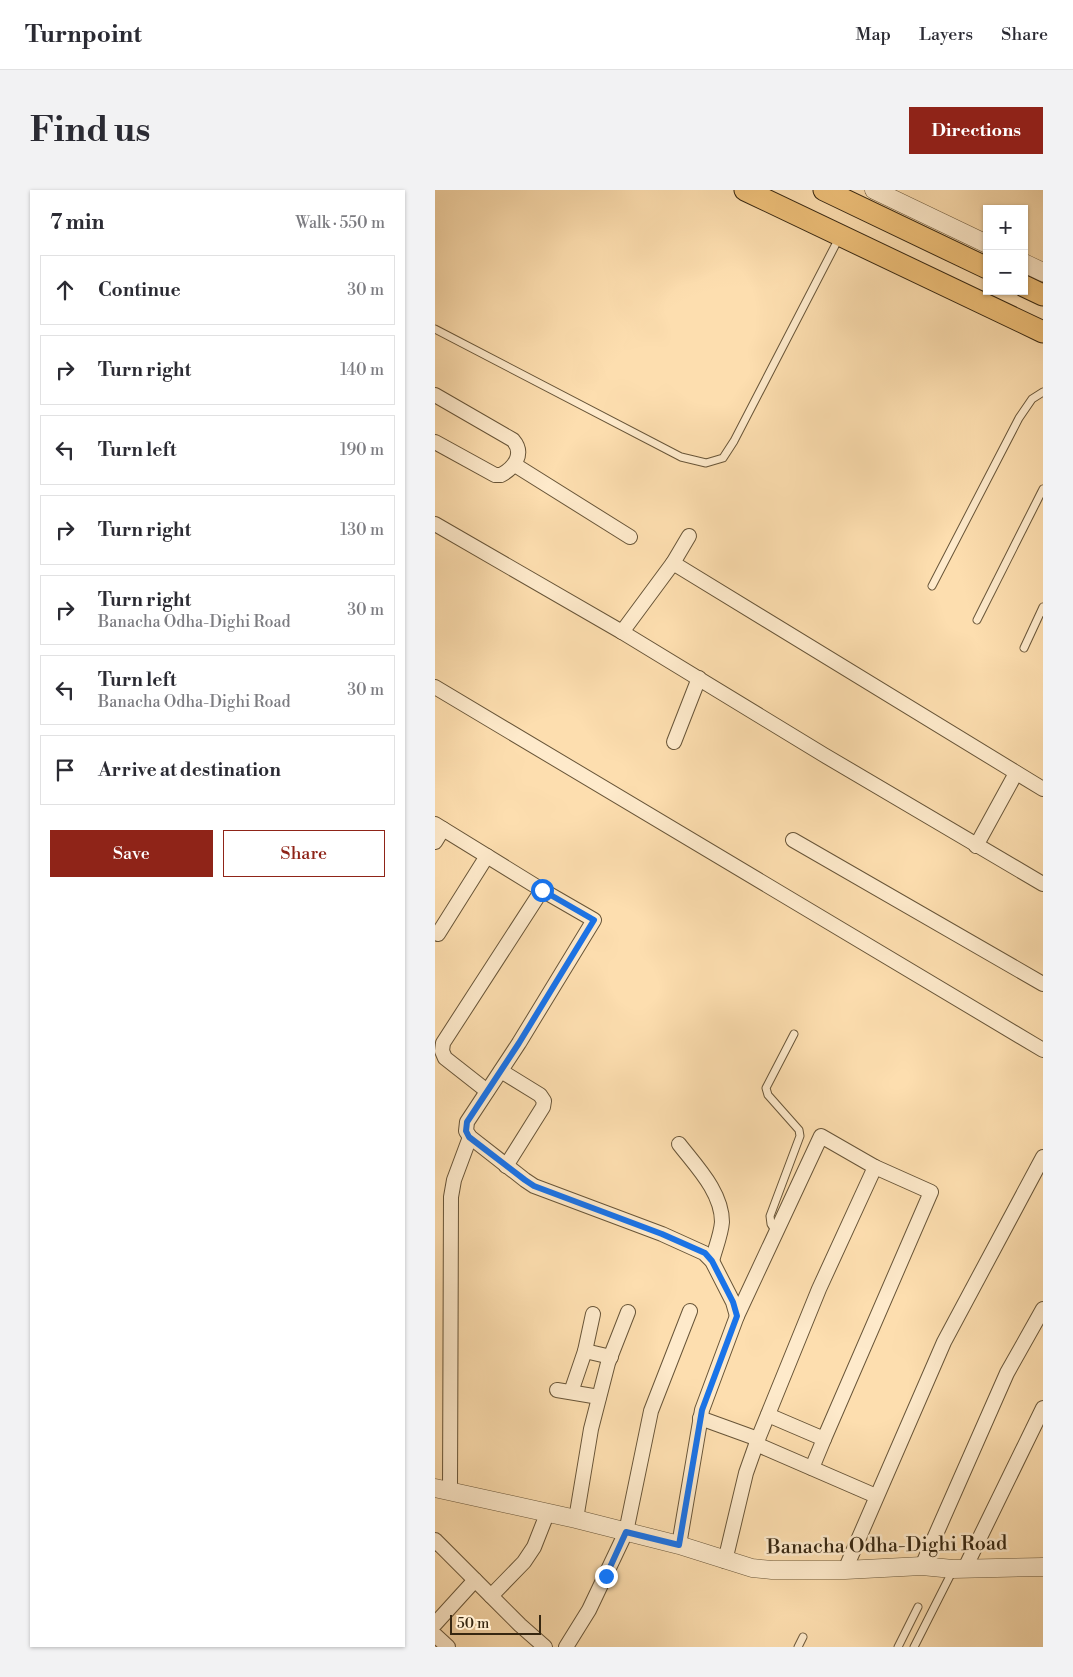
<!DOCTYPE html>
<meta charset="utf-8">
<style>
:root{--surface:#fff;--page:#f2f2f3;--text:#2b2b33;--muted:#7c7c81;--line:#e1e1e2;--accent:#8f2418}
body{margin:0;font-family:"Libre Bodoni",serif;background:var(--page);color:var(--text)}
.controls{position:absolute;right:15px;top:15px;display:grid;overflow:hidden;border-radius:0px;box-shadow:0 1px 4px #0004}
.controls button{width:45px;height:45px;display:grid;place-items:center;padding:0;border:0;border-bottom:1px solid var(--line);background:var(--surface);color:var(--text);font:25px sans-serif}
.scale{position:absolute;left:15px;bottom:12px;width:91px;box-sizing:border-box;padding-left:5px;border:2px solid #372711;border-top:0;font-size:14px;line-height:18px;white-space:nowrap;color:#372711;-webkit-text-stroke:4px #feeacb;paint-order:stroke}
.stop{position:absolute;width:15px;height:15px;margin:-11px;border:4px solid #1a73e8;border-radius:50%;background:#fff}
.stop.end{background:#1a73e8;border-color:#fff;box-shadow:0 1px 5px #0008}
.list{margin:0;padding:0;list-style:none}
h2{display:flex;justify-content:space-between;align-items:center;height:65px;margin:0;padding:0 20px;font-size:21px}
h2 small{font-size:16px;font-weight:400;color:var(--muted)}
.list li{display:grid;grid-template-columns:32px 1fr auto;gap:15px;align-items:center;box-sizing:border-box;height:70px;margin:0 10px 10px;padding:0 10px;border:1px solid var(--line);border-radius:0px}
.list b{display:block;font-size:19px;white-space:nowrap}
.list p{margin:0;font-size:16px;white-space:nowrap;color:var(--muted)}
.list em{font-size:16px;font-style:normal;color:var(--muted)}
.actions{display:flex;gap:10px;padding:15px 20px}
.actions a{flex:1;padding:11px 0;border:1px solid var(--accent);border-radius:0px;text-align:center;font-size:18px;color:var(--accent)}
.actions .main{background:var(--accent);color:#fff}
.icon{flex:none;width:28px;height:28px;fill:none;stroke:currentColor;stroke-width:2;stroke-linecap:round;stroke-linejoin:round}
.map{position:relative;flex:none;width:608px;height:1457px;overflow:hidden;border-radius:0px}
header{display:flex;align-items:center;gap:30px;box-sizing:border-box;height:70px;padding:0 25px;background:var(--surface);border-bottom:1px solid var(--line)}
header strong{font-size:24px}
nav{display:flex;gap:28px;margin-inline-start:auto;font-size:18px}
.intro{display:flex;align-items:center;justify-content:space-between;box-sizing:border-box;height:120px;padding:0 30px}
h1{margin:0;font-size:35px}
.button{padding:12px 22px;border-radius:0px;background:var(--accent);color:#fff;font-size:18px;font-weight:700}
main{display:flex;gap:30px;padding:0 30px}
aside{flex:1;background:var(--surface);border-radius:0px;box-shadow:0 1px 4px #0004}
.map>svg:first-child{display:block}
.lines{fill:none;stroke-linecap:round;stroke-linejoin:round}
.service-casing{stroke:#685538;stroke-width:9}
.minor-casing{stroke:#685538;stroke-width:16}
.tertiary-casing{stroke:#685538;stroke-width:19}
.primary-casing{stroke:#372711;stroke-width:23}
.service{stroke:#feeacb;stroke-width:7}
.minor{stroke:#feeacb;stroke-width:14}
.tertiary{stroke:#feeacb;stroke-width:18}
.primary{stroke:#eebf78;stroke-width:21}
.route{stroke:#1a73e8;stroke-width:6}
.labels{text-anchor:middle;dominant-baseline:central;stroke-width:5;stroke-linejoin:round;paint-order:stroke}
.street-label{font-size:20px;fill:#372711;stroke:#feeacb}
</style>
<header>
<strong>Turnpoint</strong>
<nav><a>Map</a><a>Layers</a><a>Share</a></nav>
</header>
<div class="intro"><h1>Find us</h1><a class="button">Directions</a></div>
<main>
<aside>
<h2>7 min<small>Walk · 550 m</small></h2>
<ul class="list">
<li><svg class="icon" aria-label="ahead" viewBox="0 0 24 24"><path d="M12 20V5M6 11l6-6 6 6"/></svg><div><b>Continue</b></div><em>30 m</em></li>
<li><svg class="icon" aria-label="right" viewBox="0 0 24 24"><path d="M7 20v-9h11M14 6l5 5-5 5"/></svg><div><b>Turn right</b></div><em>140 m</em></li>
<li><svg class="icon" aria-label="left" viewBox="0 0 24 24"><path d="M17 20v-9H6M10 6l-5 5 5 5"/></svg><div><b>Turn left</b></div><em>190 m</em></li>
<li><svg class="icon" aria-label="right" viewBox="0 0 24 24"><path d="M7 20v-9h11M14 6l5 5-5 5"/></svg><div><b>Turn right</b></div><em>130 m</em></li>
<li><svg class="icon" aria-label="right" viewBox="0 0 24 24"><path d="M7 20v-9h11M14 6l5 5-5 5"/></svg><div><b>Turn right</b><p>Banacha Odha-Dighi Road</p></div><em>30 m</em></li>
<li><svg class="icon" aria-label="left" viewBox="0 0 24 24"><path d="M17 20v-9H6M10 6l-5 5 5 5"/></svg><div><b>Turn left</b><p>Banacha Odha-Dighi Road</p></div><em>30 m</em></li>
<li><svg class="icon" aria-label="arrive" viewBox="0 0 24 24"><path d="M6 21V4h12l-3 4 3 4H6"/></svg><div><b>Arrive at destination</b></div></li>
</ul>
<div class="actions"><a class="main">Save</a><a>Share</a></div>
</aside>
<div class="map">
<svg width="608" height="1457" viewBox="0 0 608 1457">
<rect width="100%" height="100%" fill="#fddeaf"/>
<filter id="stains"><feTurbulence type="fractalNoise" baseFrequency=".004" numOctaves="4"/><feColorMatrix values="0 0 0 0 .2 0 0 0 0 .09 0 0 0 0 .02 0 0 0 .5 -.17"/></filter>
<radialGradient id="worn" r=".72"><stop offset=".6" stop-color="#630" stop-opacity="0"/><stop offset="1" stop-color="#630" stop-opacity=".3"/></radialGradient>
<g class="lines">
<g class="service-casing">
<g id="service">
<polyline points="0,139 246,267 271,273 288,268 299,251 404,48"/>
<polyline points="497,396 584,228 597,209 608,202"/>
<polyline points="542,430 608,299"/>
<polyline points="589,458 608,417"/>
<polyline points="341,1042 336,1034 335,1026 365,946 364,940 333,905 331,898 359,844"/>
<polyline points="363,1457 368,1447"/>
<polyline points="463,1457 483,1417"/>
<polyline points="479,1457 518,1380"/>
</g>
</g>
<g class="minor-casing">
<g id="minor">
<path d="M 0,205 L 78,250 C 90,264 79,278 66,285 L 60,285 L 0,252"/>
<polyline points="80,275 195,347"/>
<polyline points="0,334 187,442 389,565 608,694"/>
<polyline points="238,373 608,599"/>
<polyline points="187,442 238,373 254,346"/>
<polyline points="0,497 608,860"/>
<polyline points="239,552 264,488"/>
<polyline points="0,634 107,700 159,730 84,853 32,932 31,941 35,947 90,990 99,996 227,1044 269,1063 277,1071 298,1112 302,1126"/>
<polyline points="358,650 608,794"/>
<polyline points="0,652 8,639"/>
<polyline points="541,656 581,583"/>
<polyline points="3,744 52,666"/>
<polyline points="66,881 105,905 109,911 108,917 71,976"/>
<polyline points="52,901 10,868 7,861 8,853 107,700"/>
<path d="M 244,954 C 261,976 287,1002 287,1032 C 286,1045 280,1059 277,1071"/>
<polyline points="150,1161 176,1167"/>
<polyline points="122,1200 164,1207"/>
<polyline points="136,1202 150,1161 158,1124"/>
<polyline points="333,1225 389,1249 496,1002 440,977"/>
<polyline points="265,1228 323,1249"/>
<polyline points="321,1254 441,1306"/>
<polyline points="377,1278 389,1249"/>
<polyline points="15,1302 16,1007 19,990 35,947"/>
<polyline points="141,1329 156,1239 173,1173 193,1122"/>
<polyline points="0,1350 56,1406"/>
<polyline points="244,1355 267,1220 302,1126 386,946 440,977 384,1099 323,1249 311,1283 290,1371"/>
<polyline points="487,1376 572,1183 608,1119"/>
<polyline points="530,1378 608,1218"/>
<polyline points="410,1380 509,1152 608,967"/>
<polyline points="0,1434 40,1390"/>
<polyline points="0,1445 13,1457"/>
<polyline points="110,1457 85,1435 56,1406 89,1372 99,1357 112,1324"/>
<polyline points="131,1457 154,1420 191,1342 216,1221 255,1121"/>
</g>
</g>
<g class="tertiary-casing">
<g id="tertiary">
<polyline points="439,0 552,54"/>
<polyline points="589,73 608,82"/>
<polyline points="0,1298 141,1329 244,1355 317,1378 337,1380 410,1380 487,1376 518,1379 608,1377"/>
</g>
</g>
<g class="primary-casing">
<g id="primary">
<polyline points="310,0 608,142"/>
<polyline points="389,0 552,78"/>
<polyline points="589,96 608,105"/>
</g>
</g>
<use href="#service" class="service"/>
<use href="#minor" class="minor"/>
<use href="#tertiary" class="tertiary"/>
<use href="#primary" class="primary"/>
</g>
<g class="lines">
<polyline class="route" points="107,700 159,730 84,853 32,932 31,941 34,947 90,990 99,996 227,1044 270,1063 277,1071 298,1112 302,1126 267,1220 244,1355 191,1342 171,1386"/>
</g>
<g class="labels">
<g class="street-label">
<text transform="translate(452 1356) rotate(-1)">Banacha Odha-Dighi Road</text>
</g>
</g>
<rect width="100%" height="100%" filter="url(#stains)"/>
<rect width="100%" height="100%" fill="url(#worn)"/>
</svg>
<div class="controls">
<button>+</button>
<button>−</button>
</div>
<div class="scale">50 m</div>
<div class="stop" style="left:107px;top:700px"></div>
<div class="stop end" style="left:171px;top:1386px"></div>
</div>
</main>
